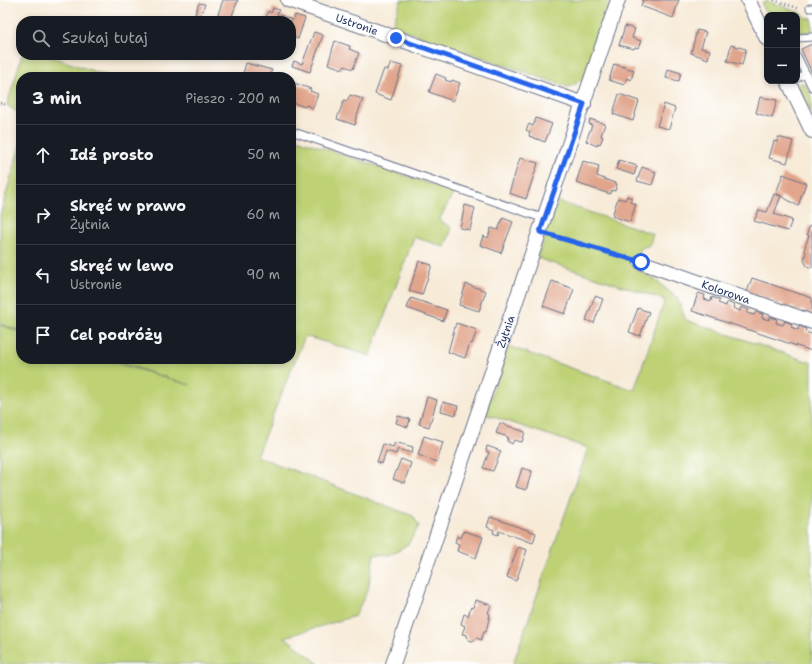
<!DOCTYPE html>
<html lang="pl">
<meta charset="utf-8">
<style>
:root{--surface:#171b24;--page:#20242c;--text:#f1f3f6;--muted:#9ea1a6;--line:#363941}
body{margin:0;font-family:"Shantell Sans",sans-serif;background:var(--page);color:var(--text)}
.controls{position:absolute;right:12px;top:12px;display:grid;overflow:hidden;border-radius:8px;box-shadow:0 2px 6px #0003}
.controls button{width:36px;height:36px;display:grid;place-items:center;padding:0;border:0;border-bottom:1px solid var(--line);background:var(--surface);color:var(--text);font:20px sans-serif}
.stop{position:absolute;width:12px;height:12px;margin:-9px;border:3px solid #2563eb;border-radius:50%;background:#fff}
.stop.end{background:#2563eb;border-color:#fff;box-shadow:0 1px 4px #0008}
.list{margin:0;padding:0;list-style:none}
h2{display:flex;justify-content:space-between;align-items:center;height:52px;margin:0;padding:0 16px;font-size:17px}
h2 small{font-size:13px;font-weight:400;color:var(--muted)}
.list li{display:grid;grid-template-columns:26px 1fr auto;gap:12px;align-items:center;box-sizing:border-box;height:60px;padding:0 16px;border-top:1px solid var(--line)}
.list b{display:block;font-size:15px;white-space:nowrap}
.list p{margin:0;font-size:13px;white-space:nowrap;color:var(--muted)}
.list em{font-size:13px;font-style:normal;color:var(--muted)}
.icon{flex:none;width:22px;height:22px;fill:none;stroke:currentColor;stroke-width:2;stroke-linecap:round;stroke-linejoin:round}
.map{position:relative;flex:none;width:812px;height:664px;overflow:hidden}
.search{position:absolute;background:var(--surface);box-shadow:0 2px 6px #0003;left:16px;top:16px;width:280px;height:44px;display:flex;align-items:center;gap:10px;box-sizing:border-box;padding:0 14px;border-radius:16px;color:var(--muted);font-size:15px}
.panel{position:absolute;background:var(--surface);box-shadow:0 2px 6px #0003;left:16px;top:72px;width:280px;height:292px;border-radius:16px}
.map>svg:first-child{display:block}
.green{fill:#bed175;stroke:#6c806a}
.building{fill:#e1a58c}
.lines{fill:none;stroke-linecap:round;stroke-linejoin:round}
.service-casing{stroke:#687189;stroke-width:9}
.minor-casing{stroke:#687189;stroke-width:16}
.path{stroke:#687189;stroke-width:2.5;stroke-dasharray:1 3;stroke-linecap:butt}
.service{stroke:#fff;stroke-width:7}
.minor{stroke:#fff;stroke-width:14}
.route{stroke:#2563eb;stroke-width:5}
.labels{text-anchor:middle;dominant-baseline:central;stroke-width:3.5;stroke-linejoin:round;paint-order:stroke}
.street-label{font-size:11px;fill:#1b2f5e;stroke:#fff}
</style>
<div class="map">
<svg width="812" height="664" viewBox="0 0 812 664">
<rect width="100%" height="100%" fill="#fff"/>
<filter id="ink" filterUnits="userSpaceOnUse"><feTurbulence type="fractalNoise" baseFrequency=".025" numOctaves="2"/><feDisplacementMap in="SourceGraphic" scale="8" xChannelSelector="R" yChannelSelector="G"/><feConvolveMatrix kernelMatrix="1 2 1 2 8 2 1 2 1" color-interpolation-filters="sRGB"/></filter>
<filter id="wash" filterUnits="userSpaceOnUse"><feTurbulence type="fractalNoise" baseFrequency=".012" numOctaves="4" result="noise"/><feDisplacementMap in="SourceGraphic" scale="16" xChannelSelector="R" yChannelSelector="G"/><feGaussianBlur stdDeviation="0.9" result="paint"/><feColorMatrix in="noise" values="0 0 0 0 0 0 0 0 0 0 0 0 0 0 0 0 0 1.4 0 .05"/><feComposite in="paint" operator="in"/></filter>
<g filter="url(#wash)">
<rect width="100%" height="100%" fill="#f7ebd8"/>
<g class="green">
<polygon points="401,0 610,0 583,82 579,80 575,85 568,87 392,26"/>
<polygon points="767,1 801,13 806,18 812,18 812,32 797,32 797,15 767,15 762,4"/>
<polygon points="22,55 46,55 111,77 21,77 21,115 7,105"/>
<path d="M 803,83 C 812,90 812,104 812,115 L 798,86 L 800,84 Z"/>
<polygon points="291,137 454,192 439,220 452,228 445,247 414,237 370,356 305,336 256,456 413,516 419,526 408,544 390,555 374,554 368,589 355,616 285,637 319,664 0,664 0,325 21,332 21,359 103,359 190,385 109,359 291,359"/>
<polygon points="21,142 21,331 0,324 0,215"/>
<polygon points="557,201 653,234 650,245 641,248 635,269 649,275 677,298 686,320 812,363 812,664 513,664 588,448 485,414 508,346 634,390 665,300 537,258"/>
</g>
<g id="blocks">
<g class="building">
<polygon points="223,0 238,0 230,21 217,17"/>
<polygon points="643,0 679,0 673,18 641,6"/>
<polygon points="199,3 205,4 200,16 195,14"/>
<polygon points="273,8 279,10 277,14 293,20 295,15 305,18 298,39 291,36 291,21 265,21 268,11 271,13"/>
<polygon points="625,26 635,29 632,38 641,41 638,48 635,47 634,49 619,45"/>
<polygon points="697,30 706,32 701,48 710,50 708,59 691,53"/>
<polygon points="314,32 323,35 310,72 292,66 294,61 302,64"/>
<polygon points="335,41 350,46 349,49 359,53 353,69 344,66 343,69 328,64"/>
<polygon points="812,44 812,73 801,49"/>
<polygon points="731,45 746,49 742,65 727,61"/>
<polygon points="246,63 272,70 269,77 242,77"/>
<polygon points="391,63 402,66 391,100 375,94 384,69 388,70"/>
<polygon points="614,64 634,70 631,80 627,78 624,85 609,80"/>
<polygon points="668,69 681,73 679,81 666,78"/>
<polygon points="436,74 446,78 445,80 451,82 452,80 460,83 453,101 429,92"/>
<polygon points="291,82 311,89 310,91 318,94 313,108 306,105 305,107 291,102"/>
<polygon points="619,94 639,101 633,121 613,114"/>
<polygon points="350,95 363,99 355,121 356,122 355,125 337,119 344,100 347,101"/>
<polygon points="760,97 777,100 772,118 756,113"/>
<polygon points="664,104 675,108 669,129 657,126"/>
<polygon points="536,118 552,124 545,142 529,136 530,132 526,130 529,124 533,126"/>
<polygon points="590,119 605,124 601,136 603,137 600,144 598,143 597,146 586,141 592,125 589,124"/>
<polygon points="778,137 793,141 787,163 769,158 774,141 777,142"/>
<polygon points="520,158 538,163 526,199 509,193"/>
<polygon points="619,160 637,166 634,175 616,169"/>
<polygon points="583,161 599,166 597,176 617,184 615,191 612,190 610,194 576,183"/>
<polygon points="642,167 656,172 652,185 637,181"/>
<polygon points="783,174 806,183 798,206 776,193"/>
<polygon points="774,194 781,196 774,214 792,220 788,231 754,221 759,210 767,212"/>
<polygon points="627,196 632,198 630,202 636,204 630,222 612,216 618,198 625,200"/>
<polygon points="465,205 475,208 470,230 460,228"/>
<polygon points="503,218 513,222 501,253 480,245 483,236 488,238 491,228 498,230"/>
<polygon points="809,226 812,227 812,268 807,266 804,260 806,252 804,250 809,235 807,235"/>
<polygon points="419,261 432,265 422,295 409,291"/>
<polygon points="752,278 812,298 812,313 811,316 805,314 806,311 801,310 800,312 794,310 795,308 790,306 789,309 783,307 784,304 780,303 778,305 773,303 774,301 769,299 768,302 762,300 763,297 758,295 757,298 747,292"/>
<polygon points="552,281 574,289 565,314 543,306"/>
<polygon points="466,284 486,291 479,311 459,305"/>
<polygon points="698,293 705,295 704,299 711,301 712,297 720,300 718,303 726,306 727,302 734,305 733,308 740,311 741,307 749,310 747,313 754,315 756,312 763,314 762,318 769,320 770,317 777,319 776,323 783,325 785,321 792,324 791,327 798,330 799,326 806,329 805,332 812,334 812,351 692,311"/>
<polygon points="595,296 603,299 594,323 586,320"/>
<polygon points="411,298 447,310 443,321 407,308"/>
<polygon points="638,308 649,312 640,336 629,332"/>
<polygon points="456,323 477,330 472,344 470,343 465,358 448,352"/>
<polygon points="427,397 437,400 429,427 419,424"/>
<polygon points="443,402 458,406 456,415 441,411"/>
<polygon points="398,416 410,419 408,427 396,423"/>
<polygon points="500,423 525,432 522,442 514,440 512,444 507,441 508,437 496,433"/>
<polygon points="424,436 443,442 437,462 418,455"/>
<polygon points="395,442 413,447 412,453 398,449 396,454 386,451 382,464 377,462 383,444 393,447"/>
<polygon points="487,446 501,451 493,471 483,468 489,452 486,451"/>
<polygon points="401,459 411,463 404,483 393,479"/>
<polygon points="522,468 532,471 526,490 516,487"/>
<polygon points="490,517 536,533 533,543 499,531 498,535 493,533 494,530 487,527"/>
<polygon points="464,531 483,537 476,558 457,551 459,544 455,542 457,536 461,538"/>
<polygon points="518,547 527,550 516,581 507,577"/>
<polygon points="475,600 491,605 488,613 490,614 486,632 484,632 481,640 477,638 473,641 468,640 467,635 462,634 465,626 461,624 464,614 468,616 471,607 473,608"/>
</g>
</g>
</g>
<g filter="url(#ink)">
<use href="#blocks" fill-opacity="0" stroke="#687189" stroke-width="1"/>
<g class="lines">
<g class="service-casing">
<g id="service">
<polyline points="810,8 812,8"/>
<polyline points="797,38 812,37"/>
<polyline points="797,56 812,87"/>
<polyline points="797,78 806,74"/>
<polyline points="291,131 545,219"/>
</g>
</g>
<g class="minor-casing">
<g id="minor">
<path id="s1" d="M 288,0 L 584,104"/>
<polyline points="748,0 767,39"/>
<polyline points="788,81 812,131"/>
<path id="s2" d="M 641,262 L 812,322"/>
<path id="s3" d="M 393,664 L 618,0"/>
</g>
</g>
<g class="path">
<polyline points="774,0 800,9"/>
<polyline points="0,103 7,105"/>
<polyline points="552,235 628,258"/>
</g>
<use href="#service" class="service"/>
<use href="#minor" class="minor"/>
</g>
</g>
<g class="lines" filter="url(#ink)">
<polyline class="route" points="396,38 584,104 540,232 641,262"/>
</g>
<g class="labels">
<g class="street-label">
<text stroke="none"><textPath href="#s1" startOffset="73">Ustronie</textPath></text>
<text stroke="none"><textPath href="#s2" startOffset="90">Kolorowa</textPath></text>
<text stroke="none"><textPath href="#s3" startOffset="351">Żytnia</textPath></text>
</g>
</g>
</svg>
<div class="controls">
<button>+</button>
<button>−</button>
</div>
<div class="stop" style="left:641px;top:262px"></div>
<div class="stop end" style="left:396px;top:38px"></div>
<div class="search"><svg class="icon" aria-label="search" viewBox="0 0 24 24"><circle cx="10" cy="10" r="6"/><path d="M15 15l6 6"/></svg>Szukaj tutaj</div>
<section class="panel">
<h2>3 min<small>Pieszo · 200 m</small></h2>
<ul class="list">
<li><svg class="icon" aria-label="ahead" viewBox="0 0 24 24"><path d="M12 20V5M6 11l6-6 6 6"/></svg><div><b>Idź prosto</b></div><em>50 m</em></li>
<li><svg class="icon" aria-label="right" viewBox="0 0 24 24"><path d="M7 20v-9h11M14 6l5 5-5 5"/></svg><div><b>Skręć w prawo</b><p>Żytnia</p></div><em>60 m</em></li>
<li><svg class="icon" aria-label="left" viewBox="0 0 24 24"><path d="M17 20v-9H6M10 6l-5 5 5 5"/></svg><div><b>Skręć w lewo</b><p>Ustronie</p></div><em>90 m</em></li>
<li><svg class="icon" aria-label="arrive" viewBox="0 0 24 24"><path d="M6 21V4h12l-3 4 3 4H6"/></svg><div><b>Cel podróży</b></div></li>
</ul>
</section>
</div>
